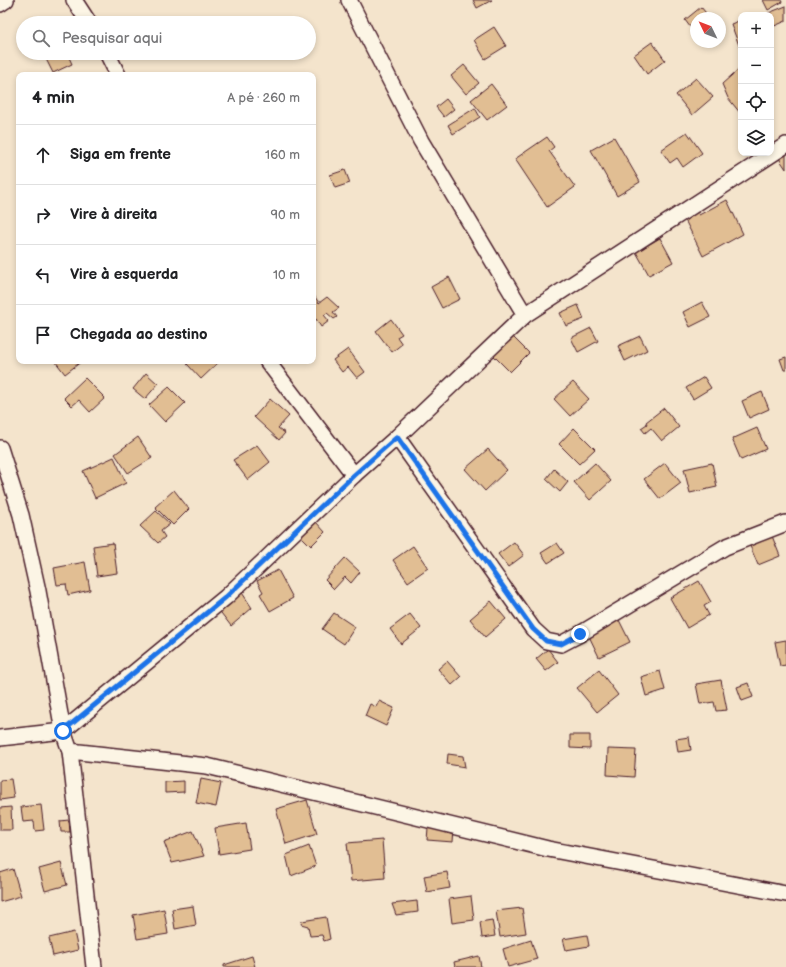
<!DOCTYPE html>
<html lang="pt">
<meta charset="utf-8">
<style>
:root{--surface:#fff;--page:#f2f2f2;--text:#202124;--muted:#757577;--line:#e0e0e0}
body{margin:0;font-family:"Balsamiq Sans",sans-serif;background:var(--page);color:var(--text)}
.controls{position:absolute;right:12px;top:12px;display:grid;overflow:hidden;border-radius:8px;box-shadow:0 2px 6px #0003}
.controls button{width:36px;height:36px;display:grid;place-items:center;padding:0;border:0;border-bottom:1px solid var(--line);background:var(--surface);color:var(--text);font:20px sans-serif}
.compass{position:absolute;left:690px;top:12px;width:36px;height:36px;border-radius:50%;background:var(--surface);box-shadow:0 2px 6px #0003;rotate:313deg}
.stop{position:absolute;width:12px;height:12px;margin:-9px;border:3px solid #1a73e8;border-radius:50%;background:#fff}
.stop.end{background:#1a73e8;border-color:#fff;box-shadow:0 1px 4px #0008}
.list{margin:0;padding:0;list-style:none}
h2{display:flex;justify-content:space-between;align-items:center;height:52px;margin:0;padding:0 16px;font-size:17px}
h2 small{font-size:13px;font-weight:400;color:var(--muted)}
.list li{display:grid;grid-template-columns:26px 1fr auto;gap:12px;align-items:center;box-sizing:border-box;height:60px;padding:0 16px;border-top:1px solid var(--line)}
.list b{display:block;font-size:15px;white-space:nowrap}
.list em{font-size:13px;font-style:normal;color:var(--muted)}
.icon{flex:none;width:22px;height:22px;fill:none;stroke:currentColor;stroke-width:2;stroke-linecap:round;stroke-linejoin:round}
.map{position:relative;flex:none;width:786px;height:967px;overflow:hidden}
.search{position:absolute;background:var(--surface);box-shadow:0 2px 6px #0003;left:16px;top:16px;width:300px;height:44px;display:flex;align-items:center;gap:10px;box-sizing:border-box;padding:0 14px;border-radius:22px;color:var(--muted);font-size:15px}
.panel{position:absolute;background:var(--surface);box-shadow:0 2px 6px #0003;left:16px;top:72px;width:300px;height:292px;border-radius:8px}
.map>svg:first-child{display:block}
.building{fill:#e1be93;stroke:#4a1f2b}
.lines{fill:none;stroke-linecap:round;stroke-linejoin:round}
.minor-casing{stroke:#4a1f2b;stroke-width:18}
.minor{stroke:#fcf5e5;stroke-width:15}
.route{stroke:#1a73e8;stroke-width:5}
</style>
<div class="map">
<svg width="786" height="967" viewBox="0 0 786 967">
<rect width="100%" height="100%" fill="#f4e4cc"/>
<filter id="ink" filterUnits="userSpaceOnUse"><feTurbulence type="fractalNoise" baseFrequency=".025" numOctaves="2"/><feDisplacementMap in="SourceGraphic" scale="8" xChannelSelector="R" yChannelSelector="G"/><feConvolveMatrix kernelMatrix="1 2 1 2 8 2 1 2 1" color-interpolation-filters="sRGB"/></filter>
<g filter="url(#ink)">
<g class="building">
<polygon points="473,0 492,0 477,8"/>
<polygon points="763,0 781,0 782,2 768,10"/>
<polygon points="786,6 786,21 772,27 771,15 766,14"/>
<polygon points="701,7 710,18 696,18 696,35 685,20"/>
<polygon points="198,17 201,23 186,23"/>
<polygon points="741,20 741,47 740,48 731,24"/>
<polygon points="494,27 506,46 485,59 474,40"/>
<polygon points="652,42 665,60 647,74 634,55"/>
<polygon points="49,53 67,53 72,64 53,73 44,55"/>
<polygon points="464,65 479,83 466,94 451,76"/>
<polygon points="741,67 741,114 728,98 722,84"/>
<polygon points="696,78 713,97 692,115 676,95"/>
<polygon points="491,84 507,105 487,120 471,100"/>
<polygon points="446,99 454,109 444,117 436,107"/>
<polygon points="475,108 480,117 453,134 448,125"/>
<polygon points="687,132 702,153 683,167 677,158 670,163 661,150"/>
<polygon points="547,137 554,147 549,151 575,187 547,207 515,159"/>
<polygon points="614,137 640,182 617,196 591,150"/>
<polygon points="786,151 786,169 778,157"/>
<polygon points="345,170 350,183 335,188 330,175"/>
<polygon points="727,200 743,234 703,256 684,218 697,210 699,215"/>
<polygon points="660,238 673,262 649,275 636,252"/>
<polygon points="449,277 460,299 442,308 431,287"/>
<polygon points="313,294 319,303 327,297 339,308 333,312 337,317 334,319 327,313 324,315 329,321 321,327 316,319 313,321"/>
<polygon points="702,302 710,317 690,327 683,312"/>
<polygon points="578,305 584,319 566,326 560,313"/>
<polygon points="391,319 402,334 397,337 402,344 392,352 376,331"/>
<polygon points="591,328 598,341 578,352 571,338"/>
<polygon points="511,335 529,353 510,372 492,354"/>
<polygon points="640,336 647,350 625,361 618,346"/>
<polygon points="348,349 365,372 357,378 348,367 342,372 333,360"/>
<polygon points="786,357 786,370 784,370 780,359"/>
<polygon points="55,361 82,361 65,374"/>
<polygon points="190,361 220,361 201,379 187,364"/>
<polygon points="146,373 158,384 145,399 133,389"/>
<polygon points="704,377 711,388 693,399 686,388"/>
<polygon points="85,378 105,398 90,412 79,400 72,406 64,398"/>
<polygon points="573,382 589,399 570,416 554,399"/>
<polygon points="169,387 185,403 165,422 149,405"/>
<polygon points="762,392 769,409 749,418 742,401"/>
<polygon points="270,399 289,416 278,428 285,433 279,440 254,417"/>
<polygon points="664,408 679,427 662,441 651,428 645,433 641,428 647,424 646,422"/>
<polygon points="574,428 595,449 579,464 559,444"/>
<polygon points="757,428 766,449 741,460 732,439"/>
<polygon points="138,437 152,458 128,473 115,454"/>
<polygon points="257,445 270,462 248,480 233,460"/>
<polygon points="488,449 507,470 485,491 465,469"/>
<polygon points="114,457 126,483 95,498 83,471"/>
<polygon points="595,463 611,481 590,500 574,482"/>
<polygon points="665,463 681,483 660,499 644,479"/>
<polygon points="712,463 717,487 690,493 684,469"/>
<polygon points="554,469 568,482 560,492 546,479"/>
<polygon points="174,490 189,509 173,525 155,507"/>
<polygon points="156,511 170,524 161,531 165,537 158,543 140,526"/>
<polygon points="316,522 325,532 311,546 301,536"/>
<polygon points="772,536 780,556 758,565 750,546"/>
<polygon points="514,542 524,555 508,567 498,554"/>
<polygon points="113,543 117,573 97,576 93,546"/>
<polygon points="557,543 564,553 548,563 541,553"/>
<polygon points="413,546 428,568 408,582 393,560"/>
<polygon points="345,558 360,572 351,583 345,577 334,589 325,580"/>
<polygon points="85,562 90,590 68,595 66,584 57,585 54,568"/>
<polygon points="278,570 293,598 270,611 260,594 263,592 257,581"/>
<polygon points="699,581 711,602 704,606 709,615 687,628 670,598"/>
<polygon points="239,588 252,608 231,626 218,609"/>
<polygon points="491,601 506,619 485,637 470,619"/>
<polygon points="334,613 355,627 344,644 322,629"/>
<polygon points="410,614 421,628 401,644 390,629"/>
<polygon points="617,616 630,642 599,657 587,632"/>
<polygon points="786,640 786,665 780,666 775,642"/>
<polygon points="548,649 558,662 546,671 536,659"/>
<polygon points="447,661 461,677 452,685 438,669"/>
<polygon points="599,670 618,695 597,712 577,688"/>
<polygon points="660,671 665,690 646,696 641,677"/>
<polygon points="721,680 727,710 716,711 714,702 700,704 696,684"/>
<polygon points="748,683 753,697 742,701 737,687"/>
<polygon points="379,701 394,708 386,726 365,716 370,704 376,707"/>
<polygon points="570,735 590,735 590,749 570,748"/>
<polygon points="689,737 691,750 678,752 676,739"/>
<polygon points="608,749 636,750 634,777 607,775"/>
<polygon points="448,754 463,756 465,767 447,764"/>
<polygon points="11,779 14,798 0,800 0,780"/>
<polygon points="201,779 221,783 216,807 196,803"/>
<polygon points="184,781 184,792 165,793 165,782"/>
<polygon points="307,800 317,834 286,844 276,809"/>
<polygon points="41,805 44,830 35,831 34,821 23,822 21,807"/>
<polygon points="11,807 12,830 0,830 0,808"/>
<polygon points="69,820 70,832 61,832 60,821"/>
<polygon points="246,823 250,849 219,854 215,828"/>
<polygon points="428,828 454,829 453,842 427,840"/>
<polygon points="193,831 204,856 172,863 164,842"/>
<polygon points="382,840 385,878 351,881 347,843"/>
<polygon points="309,846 316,866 291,876 286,855"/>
<polygon points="61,863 67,885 45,891 39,869"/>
<polygon points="13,869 21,896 0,902 0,873"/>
<polygon points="447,872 450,888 427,892 424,876"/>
<polygon points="471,896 474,920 452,923 449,899"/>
<polygon points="417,901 418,912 396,915 392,904"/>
<polygon points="193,906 196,925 175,929 172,909"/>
<polygon points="522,908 526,933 500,937 496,911"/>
<polygon points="164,909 168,934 137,939 133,915"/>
<polygon points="326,917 330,939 324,941 322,935 310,936 308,926 301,924 302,921"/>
<polygon points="492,920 495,936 482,938 480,922"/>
<polygon points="74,932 78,950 53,956 49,938"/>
<polygon points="587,935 589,946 566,950 563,939"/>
<polygon points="531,940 537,959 508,967 503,949"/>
<polygon points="252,956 255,967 224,967 224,965"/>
<polygon points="479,956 481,967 455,967 454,962"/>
</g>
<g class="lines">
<g class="minor-casing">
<g id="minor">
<polyline points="74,0 89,23"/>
<polyline points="349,0 421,141 525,315"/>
<polyline points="0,4 6,0"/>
<polyline points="107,53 118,75"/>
<polyline points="267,361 354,475"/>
<polyline points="397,437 533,629 546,641 561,644 580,634 725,547 786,523"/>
<polyline points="0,448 21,515 38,591 63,731 70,751 207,766 548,849 786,894"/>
<polyline points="0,738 63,731 226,597 354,475 397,437 525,315 786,145"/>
<polyline points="70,751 94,967"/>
</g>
</g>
<use href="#minor" class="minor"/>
</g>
</g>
<g class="lines" filter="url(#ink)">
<polyline class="route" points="63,731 226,597 354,475 397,437 533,629 546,641 561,644 580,634"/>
</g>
</svg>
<div class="controls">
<button>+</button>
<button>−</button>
<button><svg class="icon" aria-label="locate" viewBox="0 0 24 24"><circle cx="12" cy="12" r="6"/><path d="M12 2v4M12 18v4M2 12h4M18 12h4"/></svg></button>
<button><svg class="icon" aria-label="layers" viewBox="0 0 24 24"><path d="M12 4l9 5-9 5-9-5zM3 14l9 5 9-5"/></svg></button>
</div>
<svg class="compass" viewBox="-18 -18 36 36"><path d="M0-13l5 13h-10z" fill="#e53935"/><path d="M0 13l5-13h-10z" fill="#757577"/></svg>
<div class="stop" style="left:63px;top:731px"></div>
<div class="stop end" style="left:580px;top:634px"></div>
<div class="search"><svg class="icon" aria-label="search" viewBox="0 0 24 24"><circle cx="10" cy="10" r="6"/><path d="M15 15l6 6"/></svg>Pesquisar aqui</div>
<section class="panel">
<h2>4 min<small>A pé · 260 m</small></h2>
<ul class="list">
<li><svg class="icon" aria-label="ahead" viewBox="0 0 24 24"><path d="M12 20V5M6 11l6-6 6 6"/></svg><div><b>Siga em frente</b></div><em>160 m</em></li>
<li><svg class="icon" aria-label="right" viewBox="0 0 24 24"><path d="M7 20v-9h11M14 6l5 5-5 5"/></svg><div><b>Vire à direita</b></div><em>90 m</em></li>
<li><svg class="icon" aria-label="left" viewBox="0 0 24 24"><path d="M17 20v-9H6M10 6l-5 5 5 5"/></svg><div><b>Vire à esquerda</b></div><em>10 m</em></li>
<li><svg class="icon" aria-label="arrive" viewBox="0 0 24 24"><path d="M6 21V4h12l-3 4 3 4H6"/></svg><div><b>Chegada ao destino</b></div></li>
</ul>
</section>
</div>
